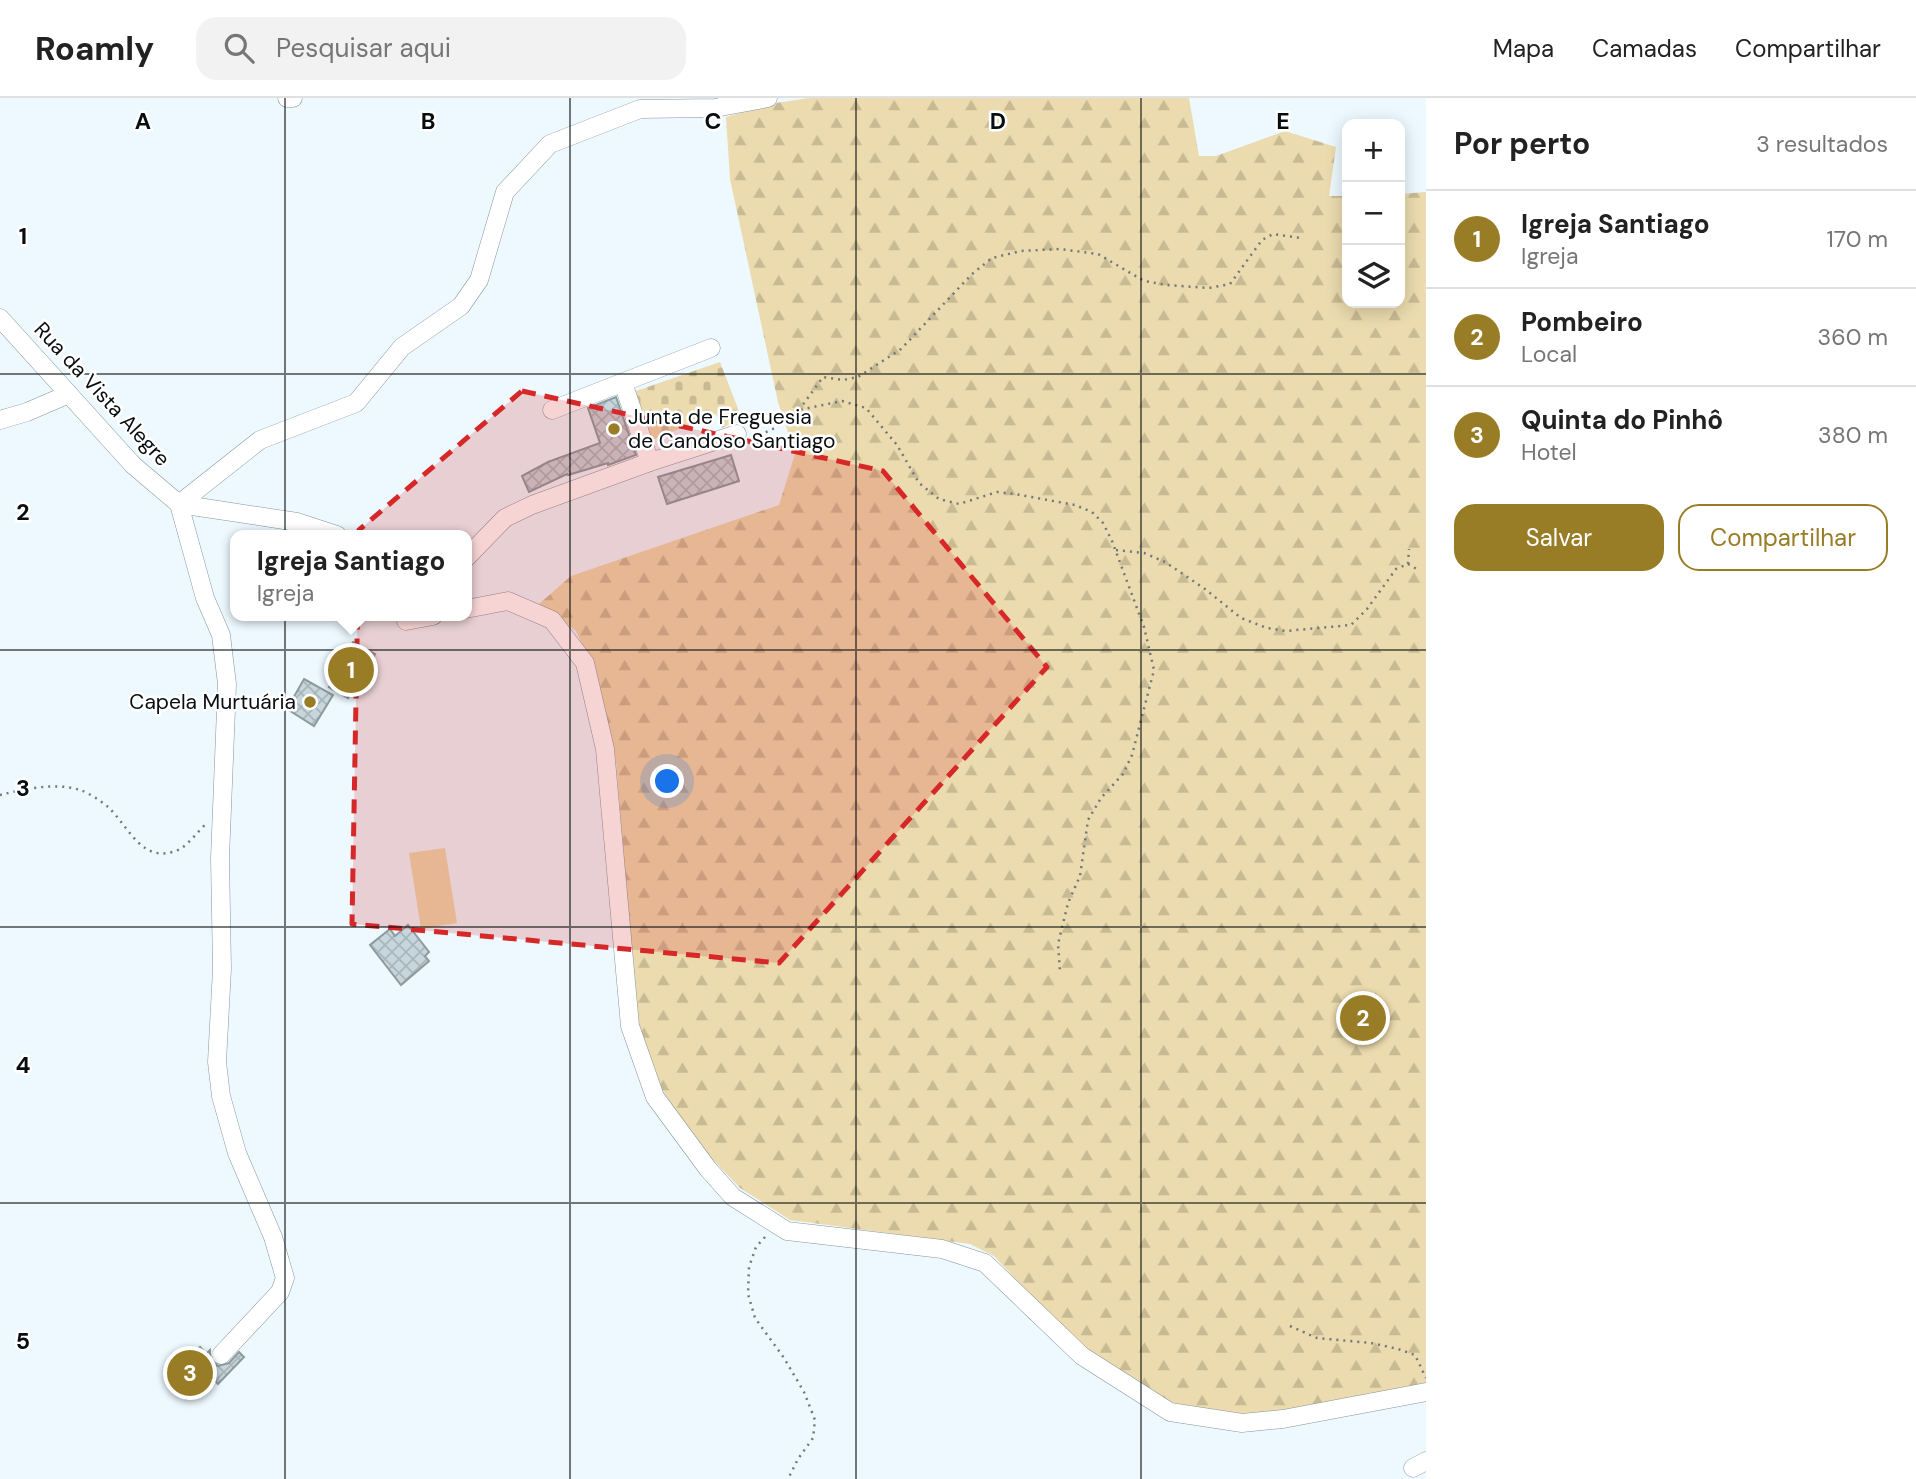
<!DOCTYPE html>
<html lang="pt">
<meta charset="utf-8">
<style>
:root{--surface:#fff;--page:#f2f2f2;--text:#222;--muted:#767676;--line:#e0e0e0;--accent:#987d26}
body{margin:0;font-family:"DM Sans",sans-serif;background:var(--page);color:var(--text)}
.controls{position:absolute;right:21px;top:21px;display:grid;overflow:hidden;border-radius:14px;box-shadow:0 4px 18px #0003}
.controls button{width:63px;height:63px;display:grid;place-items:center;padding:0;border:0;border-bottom:2px solid var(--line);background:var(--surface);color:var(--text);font:35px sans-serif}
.you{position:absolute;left:668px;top:684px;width:24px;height:24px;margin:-18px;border:5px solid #fff;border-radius:50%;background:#1a73e8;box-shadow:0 0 0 10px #1a73e833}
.badge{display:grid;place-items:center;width:46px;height:46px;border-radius:50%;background:var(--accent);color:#fff;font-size:23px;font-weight:700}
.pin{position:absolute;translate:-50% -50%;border:4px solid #fff;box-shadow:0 2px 7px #0006}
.popup{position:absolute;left:230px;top:432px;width:242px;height:91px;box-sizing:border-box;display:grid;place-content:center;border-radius:14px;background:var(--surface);filter:drop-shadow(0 2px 5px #0005);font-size:23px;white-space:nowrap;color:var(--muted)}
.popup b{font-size:26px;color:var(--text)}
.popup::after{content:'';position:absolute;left:50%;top:100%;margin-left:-14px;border:14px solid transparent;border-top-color:var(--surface)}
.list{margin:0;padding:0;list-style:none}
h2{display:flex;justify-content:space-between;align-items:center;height:91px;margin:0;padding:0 28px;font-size:30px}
h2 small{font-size:23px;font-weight:400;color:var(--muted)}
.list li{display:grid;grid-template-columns:46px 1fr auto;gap:21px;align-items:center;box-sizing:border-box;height:98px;padding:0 28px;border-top:2px solid var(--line)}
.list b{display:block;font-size:26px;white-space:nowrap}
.list p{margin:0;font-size:23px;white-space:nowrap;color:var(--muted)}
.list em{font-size:23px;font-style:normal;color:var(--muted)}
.actions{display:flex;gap:14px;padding:21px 28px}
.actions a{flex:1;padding:16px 0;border:2px solid var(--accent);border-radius:21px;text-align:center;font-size:24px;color:var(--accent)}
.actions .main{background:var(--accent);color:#fff}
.icon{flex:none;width:38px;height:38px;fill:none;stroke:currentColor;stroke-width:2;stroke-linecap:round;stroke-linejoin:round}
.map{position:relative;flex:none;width:1426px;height:1381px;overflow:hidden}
header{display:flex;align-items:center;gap:42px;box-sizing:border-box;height:98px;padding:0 35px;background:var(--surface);border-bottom:2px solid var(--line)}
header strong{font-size:33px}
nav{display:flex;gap:38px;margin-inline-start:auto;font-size:24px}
.search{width:490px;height:63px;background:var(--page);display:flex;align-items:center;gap:18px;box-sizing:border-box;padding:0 24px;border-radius:21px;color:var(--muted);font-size:26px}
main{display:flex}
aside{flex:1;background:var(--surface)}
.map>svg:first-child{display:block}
.grass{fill:#ebdbae}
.forest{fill:url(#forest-firs)}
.cemetery{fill:url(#cemetery-stones)}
.building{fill:url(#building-cross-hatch);stroke:#8d9ba1;stroke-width:2}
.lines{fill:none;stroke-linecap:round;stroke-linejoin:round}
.minor-casing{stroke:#87969c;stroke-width:19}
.path{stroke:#70787c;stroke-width:2.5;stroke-dasharray:2 5;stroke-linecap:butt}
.minor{stroke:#fff;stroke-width:18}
.marked{fill:#d62828;fill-opacity:0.2;stroke:#d62828;stroke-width:5;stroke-dasharray:14 9;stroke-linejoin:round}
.grid{fill:none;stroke:#080d0f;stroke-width:2;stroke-opacity:0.55}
.poi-dot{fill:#987d26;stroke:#fff;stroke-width:2.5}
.labels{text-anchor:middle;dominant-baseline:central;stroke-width:5;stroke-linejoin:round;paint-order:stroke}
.street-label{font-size:21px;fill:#080d0f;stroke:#fff}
.poi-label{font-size:21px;fill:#080d0f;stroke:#fff;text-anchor:start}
.grid-label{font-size:23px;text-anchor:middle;font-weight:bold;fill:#080d0f;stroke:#fff;stroke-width:5;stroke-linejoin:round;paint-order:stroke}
</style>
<header>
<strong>Roamly</strong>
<div class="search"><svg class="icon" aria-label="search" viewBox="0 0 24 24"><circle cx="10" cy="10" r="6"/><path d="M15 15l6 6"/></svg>Pesquisar aqui</div>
<nav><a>Mapa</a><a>Camadas</a><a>Compartilhar</a></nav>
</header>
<main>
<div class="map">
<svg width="1426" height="1381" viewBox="0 0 1426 1381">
<defs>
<pattern id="forest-firs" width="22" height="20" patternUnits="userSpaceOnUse" patternTransform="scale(1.75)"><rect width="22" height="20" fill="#ebdbae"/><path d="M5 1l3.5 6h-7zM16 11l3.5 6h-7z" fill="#c8bb94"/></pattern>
<pattern id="cemetery-stones" width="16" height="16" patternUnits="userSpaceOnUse" patternTransform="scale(1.75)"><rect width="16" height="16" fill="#ebdbae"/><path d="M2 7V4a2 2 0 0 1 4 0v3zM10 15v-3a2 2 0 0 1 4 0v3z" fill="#c8bb94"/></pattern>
<pattern id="building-cross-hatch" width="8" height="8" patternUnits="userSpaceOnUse" patternTransform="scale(1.75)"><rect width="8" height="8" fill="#c7d6dd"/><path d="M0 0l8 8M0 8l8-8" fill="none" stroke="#a9b6bc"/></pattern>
</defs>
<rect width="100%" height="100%" fill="#edf9ff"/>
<polygon class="grass" points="445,750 457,825 421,831 409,755"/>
<polygon class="forest" points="809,0 1189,0 1199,58 1216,58 1285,33 1336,49 1329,98 1347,98 1347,205 1400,205 1400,96 1426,94 1426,1288 1241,1320 1172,1309 1090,1255 1055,1223 994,1158 970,1146 790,1122 740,1090 699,1047 659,987 637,921 616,662 597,579 576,533 539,506 571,478 779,407 795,356 778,304 730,81 726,19 776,5"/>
<polygon class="cemetery" points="720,264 742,321 722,330 716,316 652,342 633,294"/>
<g class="building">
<polygon points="616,299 636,357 608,367 608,365 568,377 567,376 529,394 522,378 548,364 600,345 588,310"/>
<polygon points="731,357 739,383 667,406 658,379"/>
<polygon points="353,544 375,556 348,600 329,589"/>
<polygon points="304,581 333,597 314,628 287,611"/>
<polygon points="408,827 429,854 425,858 429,863 401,887 370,847 390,831 395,838"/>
<polygon points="200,1249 206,1256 210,1252 210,1261 218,1268 229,1265 239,1254 244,1259 218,1286 209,1276 186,1301 170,1284 177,1277 168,1269 183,1253 189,1259"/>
</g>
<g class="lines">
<g class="minor-casing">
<g id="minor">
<polyline points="287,0 293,0"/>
<polyline points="0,220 133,367 179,406 297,424 337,437"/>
<polyline points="623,285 650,364"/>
<polyline points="552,312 711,250"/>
<polyline points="0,322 27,314 69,296"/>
<polyline points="179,406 205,500 221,537 227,586 220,760 222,871 217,964 221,998 237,1055 273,1139 285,1180 280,1194 221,1257"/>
<polyline points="179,406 260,342 356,305 402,249 461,208 479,182 505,94 550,46 640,11 715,10 768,0"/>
<polyline points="466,460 505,420 532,407 650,364 737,336"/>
<polyline points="466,511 508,503 552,522 585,565 605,651 630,928 655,999 708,1071 733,1099 787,1133 942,1151 985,1165 1082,1258 1170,1314 1242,1325 1283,1321 1426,1294"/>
<polyline points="406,523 433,518"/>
<polyline points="1413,1370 1426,1363"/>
</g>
</g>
<g class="path">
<polyline points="799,312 823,279 843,282 858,279 901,251 972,176 992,160 1021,153 1059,151 1098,156 1144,183 1167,187 1209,190 1230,186 1262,142 1273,136 1300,140"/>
<polyline points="753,340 775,330 799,312 842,303 866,310 897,347 919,385 939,401 959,406 997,394 1015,396 1075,407 1092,414 1103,425 1112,443 1144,529 1154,572 1132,657 1123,676 1101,700 1088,722 1080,778 1068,805 1058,846 1060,873"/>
<polyline points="1116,452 1144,455 1165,464 1205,491 1241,520 1267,530 1286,533 1351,527 1367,511 1396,471 1408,466 1409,451"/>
<polyline points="1408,466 1420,473"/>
<path d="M 0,697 C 24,691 56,684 80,692 C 89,695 101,703 108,709 C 129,728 142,769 180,751 C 189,746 199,732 207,725"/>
<polyline points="765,1139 756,1149 749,1169 748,1196 755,1220 784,1260 804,1294 815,1322 813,1340 798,1361 788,1381"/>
<polyline points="1290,1228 1317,1240 1371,1245 1398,1251 1415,1257 1426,1280"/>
</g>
<use href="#minor" class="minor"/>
</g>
<path class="marked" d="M 522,293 L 883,373 L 1047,569 L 779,865 L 352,826 L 359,432 Z"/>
<path class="grid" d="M 285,0 L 285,1381M 570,0 L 570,1381M 856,0 L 856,1381M 1141,0 L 1141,1381M 0,276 L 1426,276M 0,552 L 1426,552M 0,829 L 1426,829M 0,1105 L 1426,1105"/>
<g class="poi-dot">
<circle cx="614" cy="331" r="7"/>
<circle cx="310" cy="604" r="7"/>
</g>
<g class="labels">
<g class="street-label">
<text transform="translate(102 296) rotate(47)">Rua da Vista Alegre</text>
</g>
<g class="poi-label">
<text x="628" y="319">Junta de Freguesia<tspan x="628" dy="24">de Candoso Santiago</tspan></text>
<text x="296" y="604" text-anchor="end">Capela Murtuária</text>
</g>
</g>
<g class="grid-label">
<text x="143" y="31">A</text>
<text x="428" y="31">B</text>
<text x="713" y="31">C</text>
<text x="998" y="31">D</text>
<text x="1283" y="31">E</text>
<text x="23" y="146">1</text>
<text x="23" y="422">2</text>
<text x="23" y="698">3</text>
<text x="23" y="975">4</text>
<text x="23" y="1251">5</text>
</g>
</svg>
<div class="controls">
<button>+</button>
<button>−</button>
<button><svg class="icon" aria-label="layers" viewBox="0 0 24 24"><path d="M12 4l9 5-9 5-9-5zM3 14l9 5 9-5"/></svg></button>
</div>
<div class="you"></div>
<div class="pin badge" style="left:351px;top:572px">1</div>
<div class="popup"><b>Igreja Santiago</b>Igreja</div>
<div class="pin badge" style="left:1363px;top:920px">2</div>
<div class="pin badge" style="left:190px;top:1275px">3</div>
</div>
<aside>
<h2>Por perto<small>3 resultados</small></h2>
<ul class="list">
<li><span class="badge">1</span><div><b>Igreja Santiago</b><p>Igreja</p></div><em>170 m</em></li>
<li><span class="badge">2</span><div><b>Pombeiro</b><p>Local</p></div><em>360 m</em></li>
<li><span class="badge">3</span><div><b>Quinta do Pinhô</b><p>Hotel</p></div><em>380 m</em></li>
</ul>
<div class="actions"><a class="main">Salvar</a><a>Compartilhar</a></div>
</aside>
</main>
